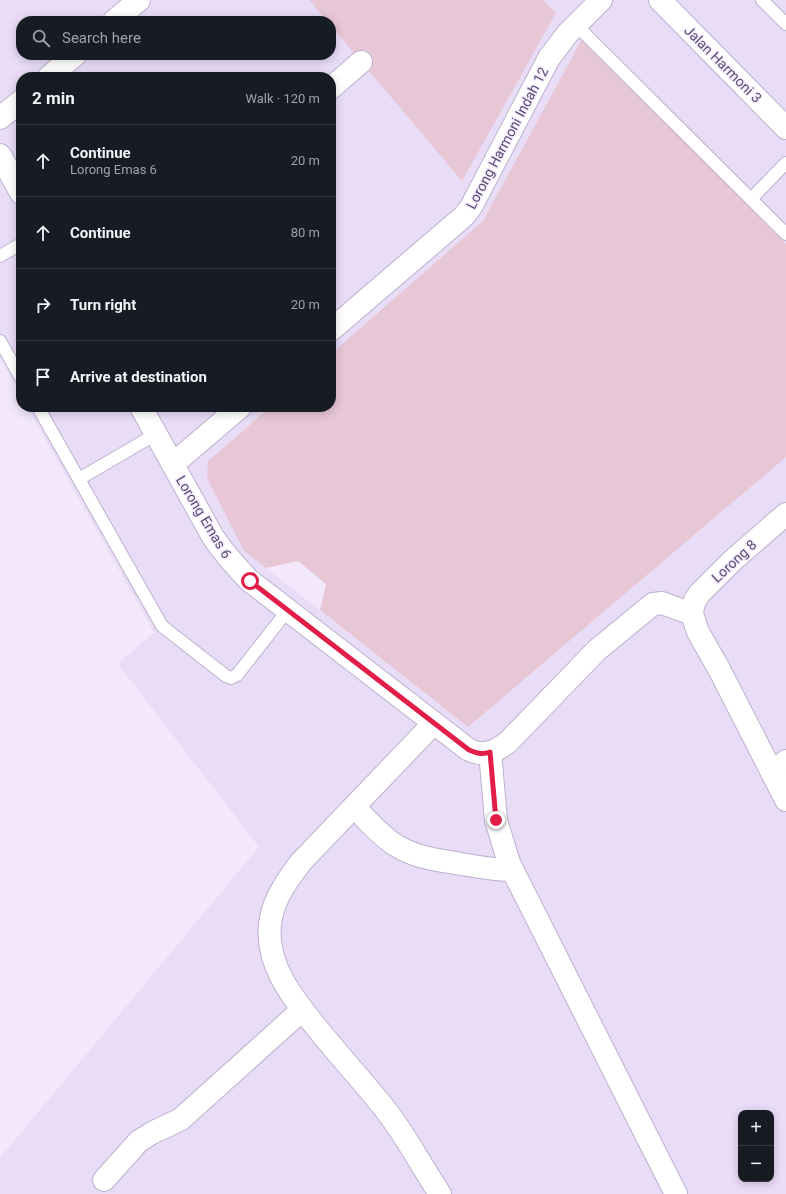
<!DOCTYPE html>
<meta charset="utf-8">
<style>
:root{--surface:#171b24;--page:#242831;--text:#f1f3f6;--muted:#9ea1a6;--line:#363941}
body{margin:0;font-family:Roboto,sans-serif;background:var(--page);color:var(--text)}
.controls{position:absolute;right:12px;bottom:12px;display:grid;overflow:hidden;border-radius:8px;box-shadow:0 2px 10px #0003}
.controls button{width:36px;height:36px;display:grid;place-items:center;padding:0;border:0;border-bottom:1px solid var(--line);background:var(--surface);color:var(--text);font:20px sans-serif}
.stop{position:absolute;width:12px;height:12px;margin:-9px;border:3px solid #e11d48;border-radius:50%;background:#fff}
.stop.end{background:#e11d48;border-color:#fff;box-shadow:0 1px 4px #0008}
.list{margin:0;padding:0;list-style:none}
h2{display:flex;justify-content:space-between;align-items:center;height:52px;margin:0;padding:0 16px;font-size:17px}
h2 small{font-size:13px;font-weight:400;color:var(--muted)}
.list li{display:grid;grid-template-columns:26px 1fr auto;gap:12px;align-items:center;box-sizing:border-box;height:72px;padding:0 16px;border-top:1px solid var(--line)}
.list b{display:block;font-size:15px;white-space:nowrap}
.list p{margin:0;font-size:13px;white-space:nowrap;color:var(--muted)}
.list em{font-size:13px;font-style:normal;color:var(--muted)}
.icon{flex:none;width:22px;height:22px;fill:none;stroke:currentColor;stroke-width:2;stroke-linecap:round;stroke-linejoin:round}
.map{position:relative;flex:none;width:786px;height:1194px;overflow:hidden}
.search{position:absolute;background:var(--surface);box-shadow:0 2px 10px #0003;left:16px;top:16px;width:320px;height:44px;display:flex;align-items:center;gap:10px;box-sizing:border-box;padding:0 14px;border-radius:16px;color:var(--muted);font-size:15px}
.panel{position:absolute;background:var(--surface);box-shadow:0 2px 10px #0003;left:16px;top:72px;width:320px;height:340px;border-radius:16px}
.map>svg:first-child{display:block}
.residential{fill:#e9dcf7;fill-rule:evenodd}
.green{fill:#e7c6d6}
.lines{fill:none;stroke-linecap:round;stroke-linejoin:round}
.service-casing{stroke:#bcb1ce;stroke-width:14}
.minor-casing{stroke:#bcb1ce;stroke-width:24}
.service{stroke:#fff;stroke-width:12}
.minor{stroke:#fff;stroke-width:22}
.route{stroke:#e11d48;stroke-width:5}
.labels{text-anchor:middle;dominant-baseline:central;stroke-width:3;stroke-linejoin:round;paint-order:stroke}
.street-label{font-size:14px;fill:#584d72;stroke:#f6edfe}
</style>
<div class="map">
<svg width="786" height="1194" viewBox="0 0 786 1194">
<rect width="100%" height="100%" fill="#f2e7fb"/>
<g class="residential">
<path d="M 0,0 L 786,0 L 786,244 L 582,40 L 483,221 L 331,354 L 331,77 L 21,77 L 21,396 L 0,358 ZM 21,21 L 331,21 L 331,55 L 21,55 Z"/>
<path d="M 27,407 L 270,407 L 208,461 L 244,551 L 468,727 L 786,457 L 786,1194 L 0,1194 L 0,1158 L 259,847 L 118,664 L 154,632 ZM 741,1113 L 771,1113 L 771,1179 L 741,1179 Z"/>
</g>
<g class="green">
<polygon points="309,0 543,0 556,13 462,181 331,26 331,21 327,21"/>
<polygon points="582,39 786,244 786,457 468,727 320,610 326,584 298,561 266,568 244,551 207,478 208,461 270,407 331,407 331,354 483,221"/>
</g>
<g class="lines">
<g class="service-casing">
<g id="service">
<polyline points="762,0 786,24"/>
<polyline points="576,25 786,234"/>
<polyline points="751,199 786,163"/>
<polyline points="0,256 21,244"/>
<polyline points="0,341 21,378"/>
<polyline points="38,407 162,626 226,676 231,678 237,675 288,610"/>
<polyline points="79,479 156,434"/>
</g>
</g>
<g class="minor-casing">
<g id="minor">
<polyline points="660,0 786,128"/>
<polyline points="114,21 139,0"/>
<polyline points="49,77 75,55"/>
<polyline points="331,88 361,62"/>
<polyline points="0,118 21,101"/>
<polyline points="0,155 21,193"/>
<polyline points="331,330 464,216 471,207 549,58 568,33 601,0"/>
<path d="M 141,407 L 213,537 C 224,553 236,567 250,581 L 469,750 C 485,757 495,752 508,742 L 597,650 L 653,604 L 662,603 L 692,614"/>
<polyline points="173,464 240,407"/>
<polyline points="786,514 732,561 700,593 695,600 693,607 692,614 698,632 719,669 786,800"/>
<path d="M 434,723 L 301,862 C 288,879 275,897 271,918 C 262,963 295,1001 321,1033 C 339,1055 358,1076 376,1098 C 401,1127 419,1162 440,1194"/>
<polyline points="490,752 496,820 509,863 676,1194"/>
<polyline points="772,773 786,761"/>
<path d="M 354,807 C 368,820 380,836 397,846 C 416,858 439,860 461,864 C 478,867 495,870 512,870"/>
<polyline points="104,1180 139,1141 152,1133 181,1119 302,1010"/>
</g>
</g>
<use href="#service" class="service"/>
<use href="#minor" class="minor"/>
</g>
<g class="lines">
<path class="route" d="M 250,581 L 469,750 C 476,753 482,755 490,752 L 496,820"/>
</g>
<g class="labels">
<g class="street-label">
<text transform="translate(723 64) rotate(45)">Jalan Harmoni 3</text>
<text transform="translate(507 138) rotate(-62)">Lorong Harmoni Indah 12</text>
<text transform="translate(204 517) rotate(59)">Lorong Emas 6</text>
<text transform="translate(734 561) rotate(-43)">Lorong 8</text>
</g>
</g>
</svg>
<div class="controls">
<button>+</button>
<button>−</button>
</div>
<div class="stop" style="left:250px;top:581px"></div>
<div class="stop end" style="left:496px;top:820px"></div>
<div class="search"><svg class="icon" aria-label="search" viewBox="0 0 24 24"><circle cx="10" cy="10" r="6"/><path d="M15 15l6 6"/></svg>Search here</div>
<section class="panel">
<h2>2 min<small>Walk · 120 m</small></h2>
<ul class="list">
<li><svg class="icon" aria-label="ahead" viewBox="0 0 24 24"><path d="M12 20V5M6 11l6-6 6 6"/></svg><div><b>Continue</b><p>Lorong Emas 6</p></div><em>20 m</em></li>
<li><svg class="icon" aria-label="ahead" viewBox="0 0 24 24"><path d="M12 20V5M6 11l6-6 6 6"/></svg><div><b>Continue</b></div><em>80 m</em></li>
<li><svg class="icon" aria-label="right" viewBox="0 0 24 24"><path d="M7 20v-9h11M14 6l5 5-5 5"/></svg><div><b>Turn right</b></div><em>20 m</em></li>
<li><svg class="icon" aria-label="arrive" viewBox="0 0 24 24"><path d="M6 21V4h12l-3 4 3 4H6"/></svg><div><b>Arrive at destination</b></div></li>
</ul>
</section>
</div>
